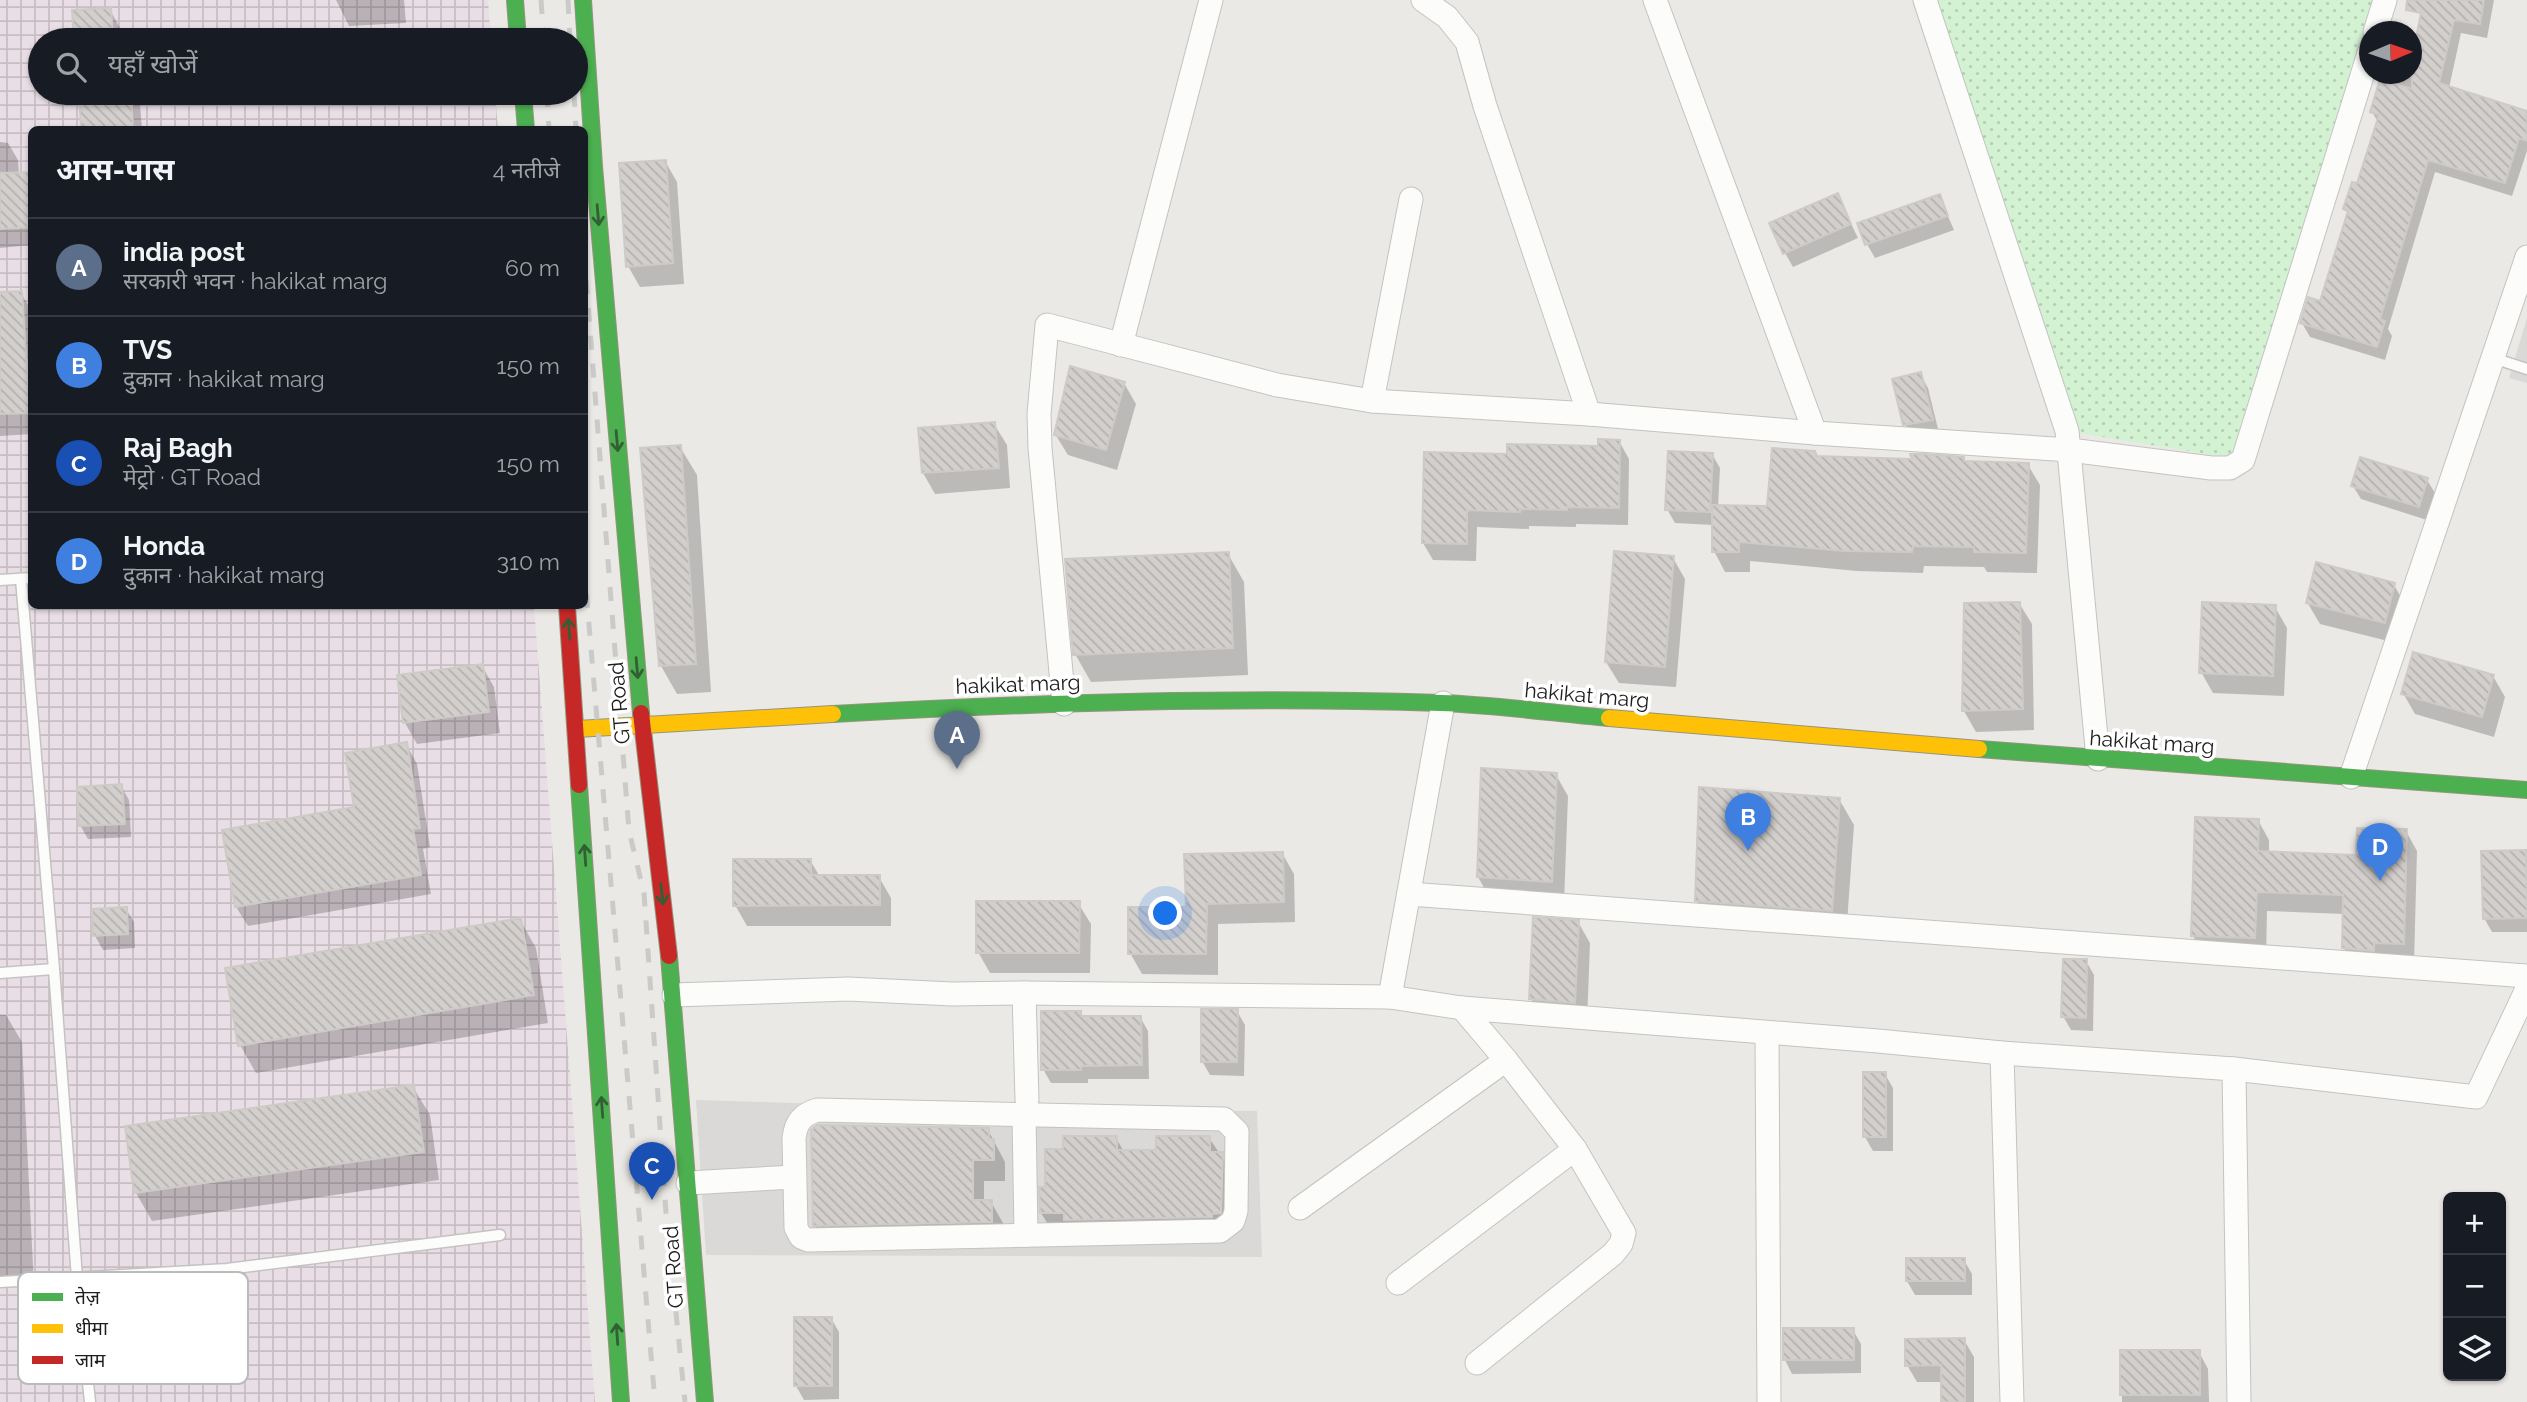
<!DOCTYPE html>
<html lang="hi">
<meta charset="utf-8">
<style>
:root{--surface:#171b24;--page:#20242c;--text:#f1f3f6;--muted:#9ea1a6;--line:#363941;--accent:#d93025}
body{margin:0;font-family:Raleway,"Noto Sans Devanagari",sans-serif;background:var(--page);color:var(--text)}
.controls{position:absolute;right:21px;bottom:21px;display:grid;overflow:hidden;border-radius:10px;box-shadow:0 2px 5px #0004}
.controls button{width:63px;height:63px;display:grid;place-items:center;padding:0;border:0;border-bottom:2px solid var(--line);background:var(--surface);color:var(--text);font:35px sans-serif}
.compass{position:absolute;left:2359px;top:21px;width:63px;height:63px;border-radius:50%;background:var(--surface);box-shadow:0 2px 5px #0004;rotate:88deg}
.you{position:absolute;left:1166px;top:914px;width:24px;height:24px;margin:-18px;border:5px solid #fff;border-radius:50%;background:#1a73e8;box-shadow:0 0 0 10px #1a73e833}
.badge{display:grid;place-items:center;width:46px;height:46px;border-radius:50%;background:var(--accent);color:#fff;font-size:23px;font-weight:700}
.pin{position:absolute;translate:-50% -58px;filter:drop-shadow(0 2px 4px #0008)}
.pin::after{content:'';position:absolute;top:37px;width:24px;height:21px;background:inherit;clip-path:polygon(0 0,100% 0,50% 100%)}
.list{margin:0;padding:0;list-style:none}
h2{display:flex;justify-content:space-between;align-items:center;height:91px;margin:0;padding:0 28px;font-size:30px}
h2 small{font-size:23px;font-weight:400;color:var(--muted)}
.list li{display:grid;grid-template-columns:46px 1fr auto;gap:21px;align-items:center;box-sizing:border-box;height:98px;padding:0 28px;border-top:2px solid var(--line)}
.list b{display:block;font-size:26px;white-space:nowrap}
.list p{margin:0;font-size:23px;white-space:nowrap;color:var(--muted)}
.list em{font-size:23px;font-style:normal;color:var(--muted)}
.icon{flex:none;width:38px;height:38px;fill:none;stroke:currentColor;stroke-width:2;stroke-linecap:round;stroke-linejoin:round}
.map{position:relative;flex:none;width:2527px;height:1402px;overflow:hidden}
.search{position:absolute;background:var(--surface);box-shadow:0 2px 5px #0004;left:28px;top:28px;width:560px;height:77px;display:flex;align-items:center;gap:18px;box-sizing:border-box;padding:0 24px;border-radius:38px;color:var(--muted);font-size:26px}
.panel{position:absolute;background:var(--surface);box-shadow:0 2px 5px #0004;left:28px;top:126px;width:560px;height:483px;border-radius:10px}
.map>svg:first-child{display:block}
.residential{fill:#dad9d7}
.industrial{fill:url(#industrial-grid)}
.park{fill:url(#park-dots)}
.shadow{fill:#0003}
.building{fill:url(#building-back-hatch);stroke:#cecbc7;stroke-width:2}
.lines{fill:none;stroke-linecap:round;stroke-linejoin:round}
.lane-casing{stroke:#c4c3c2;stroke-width:13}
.street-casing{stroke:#c4c3c2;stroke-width:25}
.fast-casing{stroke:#95957e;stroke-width:18}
.slow-casing{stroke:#95957e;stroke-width:18}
.jam-casing{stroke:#95957e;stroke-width:18}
.lane{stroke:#fcfcfb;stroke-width:10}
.street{stroke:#fcfcfb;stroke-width:23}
.fast{stroke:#4caf50;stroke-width:16}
.slow{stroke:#ffc107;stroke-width:16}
.jam{stroke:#c62828;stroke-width:16}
.rail{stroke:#cacac9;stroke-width:5;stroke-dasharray:14 14;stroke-linecap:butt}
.oneway{stroke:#325f34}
.labels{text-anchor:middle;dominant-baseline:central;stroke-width:7;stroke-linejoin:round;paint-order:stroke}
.street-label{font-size:21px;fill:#1d1d1d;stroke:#fff}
.key{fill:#fff;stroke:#bbb;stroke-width:2}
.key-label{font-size:19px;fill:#1d1d1d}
</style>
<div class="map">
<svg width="2527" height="1402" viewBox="0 0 2527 1402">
<defs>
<pattern id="industrial-grid" width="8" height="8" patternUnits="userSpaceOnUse" patternTransform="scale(1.75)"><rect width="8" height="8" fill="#e9dee5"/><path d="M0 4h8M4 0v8" fill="none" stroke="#c7bec4"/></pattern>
<pattern id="park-dots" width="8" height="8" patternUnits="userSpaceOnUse" patternTransform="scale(1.75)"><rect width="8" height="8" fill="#d3f2d2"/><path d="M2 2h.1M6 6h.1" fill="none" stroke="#b5cfb4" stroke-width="1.8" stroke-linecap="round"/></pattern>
<pattern id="building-back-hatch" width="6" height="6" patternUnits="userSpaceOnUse" patternTransform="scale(1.75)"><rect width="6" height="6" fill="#d2cfcd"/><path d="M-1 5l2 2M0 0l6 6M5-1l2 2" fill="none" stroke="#b4b1b0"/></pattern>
</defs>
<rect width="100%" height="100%" fill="#ebe9e6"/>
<g class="residential">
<polygon points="2527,318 2527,383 2509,378"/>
<polygon points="696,1100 1033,1110 1257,1111 1262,1257 706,1255"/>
</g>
<polygon class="industrial" points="0,0 488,0 491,40 40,40 40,93 495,93 498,129 32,130 32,606 534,606 595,1402 0,1402"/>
<polygon class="park" points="1925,0 2385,0 2243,460 2067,431"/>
<g class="shadow">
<polygon points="336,0 404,0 406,23 349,26"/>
<polygon points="2425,0 2494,0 2487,38 2461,33 2449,88 2527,113 2527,151 2512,196 2435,172 2388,329 2392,336 2385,360 2310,337 2302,323 2321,303 2349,215 2345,209 2358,185 2378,122 2372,112 2394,85 2397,74 2412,74 2412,50 2415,51"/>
<polygon points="110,10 120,28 121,40 76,40 74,12"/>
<polygon points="80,93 134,93 140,104 142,130 82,130"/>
<polygon points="0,142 8,143 18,160 19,174 32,174 32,245 0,248"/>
<polygon points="665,161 677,182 684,284 640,287 628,266"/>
<polygon points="1837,195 1858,238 1793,267 1785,253"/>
<polygon points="1939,196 1954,230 1875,258 1867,244"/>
<polygon points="21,293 32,312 32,434 0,436 0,294"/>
<polygon points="1920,374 1928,388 1939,433 1913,438 1905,424"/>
<polygon points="1124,383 1136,404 1117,470 1068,455 1055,434"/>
<polygon points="994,424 1007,445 1010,488 935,494 923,473"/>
<polygon points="1619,441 1629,459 1628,525 1576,524 1576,527 1529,526 1529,529 1477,527 1476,561 1433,560 1423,543 1508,455 1600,448"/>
<polygon points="680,447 697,475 711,692 677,694 661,666"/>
<polygon points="1712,454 1720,468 1718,507 1769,508 1817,458 1914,461 1963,459 1965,463 2028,465 2040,485 2037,573 1987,572 1984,567 1924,566 1923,573 1857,571 1750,561 1750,572 1725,572 1714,551 1714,525 1675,523 1667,509"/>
<polygon points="2427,480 2435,493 2427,520 2361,499 2353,486"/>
<polygon points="1228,554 1244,582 1248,675 1091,682 1075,654"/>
<polygon points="1673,558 1685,579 1676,687 1619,683 1606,662"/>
<polygon points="2394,585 2406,606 2396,643 2320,624 2307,602"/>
<polygon points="2019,603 2032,624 2034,730 1976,732 1964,711"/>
<polygon points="2275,607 2287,628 2284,696 2213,693 2201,672"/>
<polygon points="482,666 494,687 500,733 417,744 405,723"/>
<polygon points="2493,676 2505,697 2494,737 2415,714 2403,693"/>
<polygon points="406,744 417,764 430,847 423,849 431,894 248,926 236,907 356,808"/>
<polygon points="1556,775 1568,796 1564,903 1490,898 1478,877"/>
<polygon points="121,786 129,800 131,837 88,839 80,825"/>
<polygon points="1839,799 1854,825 1846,937 1712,927 1697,901"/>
<polygon points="2258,820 2269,840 2269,853 2358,856 2406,831 2417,851 2414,963 2355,968 2344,948 2345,914 2267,911 2266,958 2205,956 2193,936"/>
<polygon points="2525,852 2527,855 2527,932 2492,932 2484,918"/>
<polygon points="1282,853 1294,874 1295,922 1218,924 1218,975 1142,974 1130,953 1187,909"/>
<polygon points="810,860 820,877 879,877 891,898 891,926 747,926 735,905"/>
<polygon points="1078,903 1091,924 1090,973 990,973 978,952"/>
<polygon points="126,909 134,922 135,948 103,950 95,936 94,910"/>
<polygon points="520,920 536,948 548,1023 256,1073 240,1045"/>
<polygon points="1578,922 1590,943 1587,1023 1543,1020 1531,999"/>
<polygon points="2086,961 2094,975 2093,1031 2071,1030 2063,1016"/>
<polygon points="1237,1011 1245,1025 1244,1076 1210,1075 1202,1061"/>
<polygon points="1080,1013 1083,1018 1140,1017 1148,1031 1149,1079 1088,1079 1088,1083 1051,1083 1043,1069"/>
<polygon points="0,1015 6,1015 22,1042 34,1286 0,1288"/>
<polygon points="1885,1074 1893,1088 1893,1151 1873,1151 1865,1137"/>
<polygon points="413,1087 430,1115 439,1180 152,1221 136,1193 127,1128"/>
<polygon points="988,1130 1005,1162 1005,1181 984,1181 984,1202 991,1202 1003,1223 1003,1243 827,1246 814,1225"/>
<polygon points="1116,1138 1124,1152 1158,1152 1209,1138 1234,1174 1233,1231 1054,1234 1041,1213 1046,1189 1065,1150"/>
<polygon points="1964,1260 1972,1274 1972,1295 1915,1295 1907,1281"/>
<polygon points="831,1318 839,1332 839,1399 804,1400 796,1386"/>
<polygon points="1853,1330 1861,1344 1861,1373 1792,1374 1785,1360"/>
<polygon points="1964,1340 1974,1357 1974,1402 1943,1402 1943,1382 1917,1382 1907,1365"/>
<polygon points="2122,1352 2199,1352 2208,1369 2209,1402 2122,1402"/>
</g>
<g class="building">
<polygon points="2407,0 2484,0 2480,24 2454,20 2439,83 2527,111 2527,141 2519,138 2505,183 2428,160 2380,319 2385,321 2377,347 2300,323 2308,297 2320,301 2348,211 2343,209 2352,182 2357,183 2379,115 2370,112 2380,79 2412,89 2412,48 2414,48 2421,13 2406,10"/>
<polygon points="111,8 113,40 74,40 72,10"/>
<polygon points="79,93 132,93 133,130 81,130"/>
<polygon points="666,160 673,263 626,267 619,163"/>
<polygon points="32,172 32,227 0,229 0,173"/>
<polygon points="1838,193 1851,224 1783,254 1769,223"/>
<polygon points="1940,194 1948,216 1865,245 1857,223"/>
<polygon points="22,291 30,413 0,414 0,292"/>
<polygon points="1070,366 1125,382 1106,450 1054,435"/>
<polygon points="1921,372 1933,420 1903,425 1892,379"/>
<polygon points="995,422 999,468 922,473 918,428"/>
<polygon points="1598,439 1620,440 1619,508 1567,507 1567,510 1520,509 1520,512 1467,510 1467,544 1422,543 1424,452 1507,454 1507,444 1598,446"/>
<polygon points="681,445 696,664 659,666 640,448"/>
<polygon points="1772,448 1815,451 1817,456 1912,459 1910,454 1924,454 1964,457 1964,461 2029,463 2026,553 1974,552 1974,547 1913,546 1912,552 1845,551 1739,542 1739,552 1712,552 1712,505 1767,506"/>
<polygon points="1668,451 1713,453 1710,512 1665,510"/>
<polygon points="2360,457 2428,478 2419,507 2351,486"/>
<polygon points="1614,551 1674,556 1665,667 1605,662"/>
<polygon points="1229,552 1233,648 1073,655 1065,559"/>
<polygon points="2316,562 2395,583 2385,623 2306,603"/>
<polygon points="2020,602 2023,709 1962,711 1964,603"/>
<polygon points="2202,602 2276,605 2273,676 2199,673"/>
<polygon points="2413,652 2494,675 2482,717 2401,694"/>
<polygon points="483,664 489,712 403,723 397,675"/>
<polygon points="407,742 420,828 413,829 421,875 235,907 222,830 354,807 345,753"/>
<polygon points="1481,768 1557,773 1552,882 1477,877"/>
<polygon points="122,784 125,824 79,826 77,787"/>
<polygon points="1699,787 1840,798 1832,911 1695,901"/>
<polygon points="2195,817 2259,819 2258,851 2356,855 2357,828 2407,829 2404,944 2374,943 2374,951 2342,948 2343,895 2257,892 2255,938 2191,936"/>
<polygon points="2526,850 2527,918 2483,919 2481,851"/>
<polygon points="1283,852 1284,902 1207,904 1206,954 1128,954 1128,907 1186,907 1184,854"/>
<polygon points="733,859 811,859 811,875 880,875 880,905 733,906"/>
<polygon points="976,901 1080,901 1079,953 976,953"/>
<polygon points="127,907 128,934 93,936 92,909"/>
<polygon points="1533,917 1579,920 1575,1003 1529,999"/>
<polygon points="521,918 534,995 238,1046 225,968"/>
<polygon points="2063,959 2087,959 2086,1018 2061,1017"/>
<polygon points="1201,1009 1238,1009 1237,1062 1201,1062"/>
<polygon points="1041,1011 1081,1011 1081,1016 1141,1016 1142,1065 1081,1066 1081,1070 1041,1070"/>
<rect x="1863" y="1072" width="23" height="65"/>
<polygon points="414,1085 424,1152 134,1193 125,1126"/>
<polygon points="817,1125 989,1128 989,1139 994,1139 994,1160 973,1160 973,1200 992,1200 992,1222 813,1226 811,1130"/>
<polygon points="1063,1136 1117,1136 1117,1150 1156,1150 1156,1136 1210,1136 1210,1152 1223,1152 1221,1213 1212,1214 1212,1217 1064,1220 1064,1213 1040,1213 1039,1187 1045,1187 1045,1149 1063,1149"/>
<rect x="1906" y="1258" width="59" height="23"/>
<rect x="794" y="1317" width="38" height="69"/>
<rect x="1783" y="1328" width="71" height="32"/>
<polygon points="1965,1338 1965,1402 1941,1402 1941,1365 1905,1366 1905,1339"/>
<rect x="2120" y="1350" width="80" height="45"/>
</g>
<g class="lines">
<g class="lane-casing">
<g id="lane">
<polyline points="2493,358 2527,369"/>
<polyline points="21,579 54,969 77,1278 90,1402"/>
<polyline points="0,580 32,578"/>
<polyline points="0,973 54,969"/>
<polyline points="0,1282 227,1269 500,1235"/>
</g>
</g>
<g class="street-casing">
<g id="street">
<polyline points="1423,0 1447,17 1467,42 1485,106 1589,414"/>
<polyline points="1655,0 1815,433"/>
<polyline points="1925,0 2067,431 2098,759"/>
<polyline points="2375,32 2385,0"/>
<polyline points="1121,345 1211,0"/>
<polyline points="1372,401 1411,199"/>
<polyline points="1064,704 1040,448 1039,414 1047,325 1277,385 1372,401 1589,414 1815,433 2070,450 2211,468 2230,468 2243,460 2370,50"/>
<polyline points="2351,777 2527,257"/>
<polyline points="1409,894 2527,976"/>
<polyline points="1024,993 1027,1100"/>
<polyline points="674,995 848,989 952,994 1024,993 1390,997 1462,1008 1878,1041 2002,1053 2234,1069 2476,1097 2527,989"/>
<polyline points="1390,997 1443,703"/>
<polyline points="1462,1008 1506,1060 1575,1149 1624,1233 1621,1244 1613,1254 1477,1363"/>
<polyline points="1767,1034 1769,1402"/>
<polyline points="2002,1053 2012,1402"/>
<polyline points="2234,1069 2239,1402"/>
<path d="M 817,1110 L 1224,1119 L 1237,1132 L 1236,1211 L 1233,1221 L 1220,1231 L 808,1240 L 801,1237 L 796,1228 L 794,1138 C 796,1122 802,1115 817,1110 Z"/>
<polyline points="1024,1115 1026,1235"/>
<polyline points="688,1183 794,1177"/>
<polyline points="1300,1208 1506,1060"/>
<polyline points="1398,1283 1575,1149"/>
</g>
</g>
<g class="fast-casing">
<g id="fast">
<polyline points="515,0 518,40"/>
<polyline points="583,0 594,166 641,713"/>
<polyline points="523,93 526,130"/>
<path d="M 833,714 C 1035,703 1238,696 1441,703 C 1497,705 1553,713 1609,718"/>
<polyline points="1979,749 2527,790"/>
<polyline points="579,785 621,1402"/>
<polyline points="669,956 705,1402"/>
</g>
</g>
<g class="slow-casing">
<g id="slow">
<polyline points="1609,718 1979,749"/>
<polyline points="577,729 833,714"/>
</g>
</g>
<g class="jam-casing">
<g id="jam">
<polyline points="567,606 579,785"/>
<polyline points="641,713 669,956"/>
</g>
</g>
<use href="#lane" class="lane"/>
<use href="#street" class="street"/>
<use href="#fast" class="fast"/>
<use href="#slow" class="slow"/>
<use href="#jam" class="jam"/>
<g class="rail">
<polyline points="541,0 544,40"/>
<polyline points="568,0 570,40"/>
<polyline points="547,93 549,130"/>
<polyline points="574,93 576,130"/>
<polyline points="584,252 629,831 644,893 666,1213 685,1402"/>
<polyline points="584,566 655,1402"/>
</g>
</g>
<defs><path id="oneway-shaft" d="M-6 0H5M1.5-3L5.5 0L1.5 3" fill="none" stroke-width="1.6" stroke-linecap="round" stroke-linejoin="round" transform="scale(1.75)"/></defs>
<g class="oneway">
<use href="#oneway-shaft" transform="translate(598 215) rotate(85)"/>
<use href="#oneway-shaft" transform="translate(617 441) rotate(85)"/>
<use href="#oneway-shaft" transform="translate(569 629) rotate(-95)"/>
<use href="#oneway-shaft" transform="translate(637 668) rotate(85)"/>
<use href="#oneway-shaft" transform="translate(585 855) rotate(-94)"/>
<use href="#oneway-shaft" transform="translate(662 894) rotate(83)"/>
<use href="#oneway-shaft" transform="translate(602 1107) rotate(-94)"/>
<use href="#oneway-shaft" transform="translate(617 1334) rotate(-94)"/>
</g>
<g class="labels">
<g class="street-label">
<text transform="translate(1018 684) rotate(-2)">hakikat marg</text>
<text transform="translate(1587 695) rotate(5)">hakikat marg</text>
<text transform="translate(619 703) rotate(-95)">GT Road</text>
<text transform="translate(2152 742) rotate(4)">hakikat marg</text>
<text transform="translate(673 1267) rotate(-94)">GT Road</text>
</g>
</g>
<rect x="18" y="1272" width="230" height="112" rx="10" class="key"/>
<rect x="32" y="1293" width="31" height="8" fill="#4caf50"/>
<rect x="32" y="1324" width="31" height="9" fill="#ffc107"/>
<rect x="32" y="1356" width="31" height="8" fill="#c62828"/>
<g class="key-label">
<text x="75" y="1304">तेज़</text>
<text x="75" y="1335">धीमा</text>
<text x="75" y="1367">जाम</text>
</g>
</svg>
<div class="controls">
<button>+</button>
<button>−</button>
<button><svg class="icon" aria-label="layers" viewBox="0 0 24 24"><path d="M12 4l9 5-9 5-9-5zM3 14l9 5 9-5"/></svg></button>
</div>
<svg class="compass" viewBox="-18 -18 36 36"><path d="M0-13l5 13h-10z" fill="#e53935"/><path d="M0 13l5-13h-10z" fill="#9ea1a6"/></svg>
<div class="you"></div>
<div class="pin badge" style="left:957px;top:769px;background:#5c6f8a">A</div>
<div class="pin badge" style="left:1748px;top:851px;background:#3f7fe0">B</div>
<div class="pin badge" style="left:652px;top:1200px;background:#1a4fb4">C</div>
<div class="pin badge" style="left:2380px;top:881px;background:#3f7fe0">D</div>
<div class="search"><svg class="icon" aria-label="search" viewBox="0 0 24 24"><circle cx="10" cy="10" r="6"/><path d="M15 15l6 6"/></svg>यहाँ खोजें</div>
<section class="panel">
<h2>आस-पास<small>4 नतीजे</small></h2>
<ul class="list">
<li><span class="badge" style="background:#5c6f8a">A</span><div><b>india post</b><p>सरकारी भवन · hakikat marg</p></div><em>60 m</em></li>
<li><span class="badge" style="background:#3f7fe0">B</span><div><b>TVS</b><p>दुकान · hakikat marg</p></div><em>150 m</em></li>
<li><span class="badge" style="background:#1a4fb4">C</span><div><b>Raj Bagh</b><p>मेट्रो · GT Road</p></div><em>150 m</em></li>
<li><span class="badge" style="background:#3f7fe0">D</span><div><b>Honda</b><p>दुकान · hakikat marg</p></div><em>310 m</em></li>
</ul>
</section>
</div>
